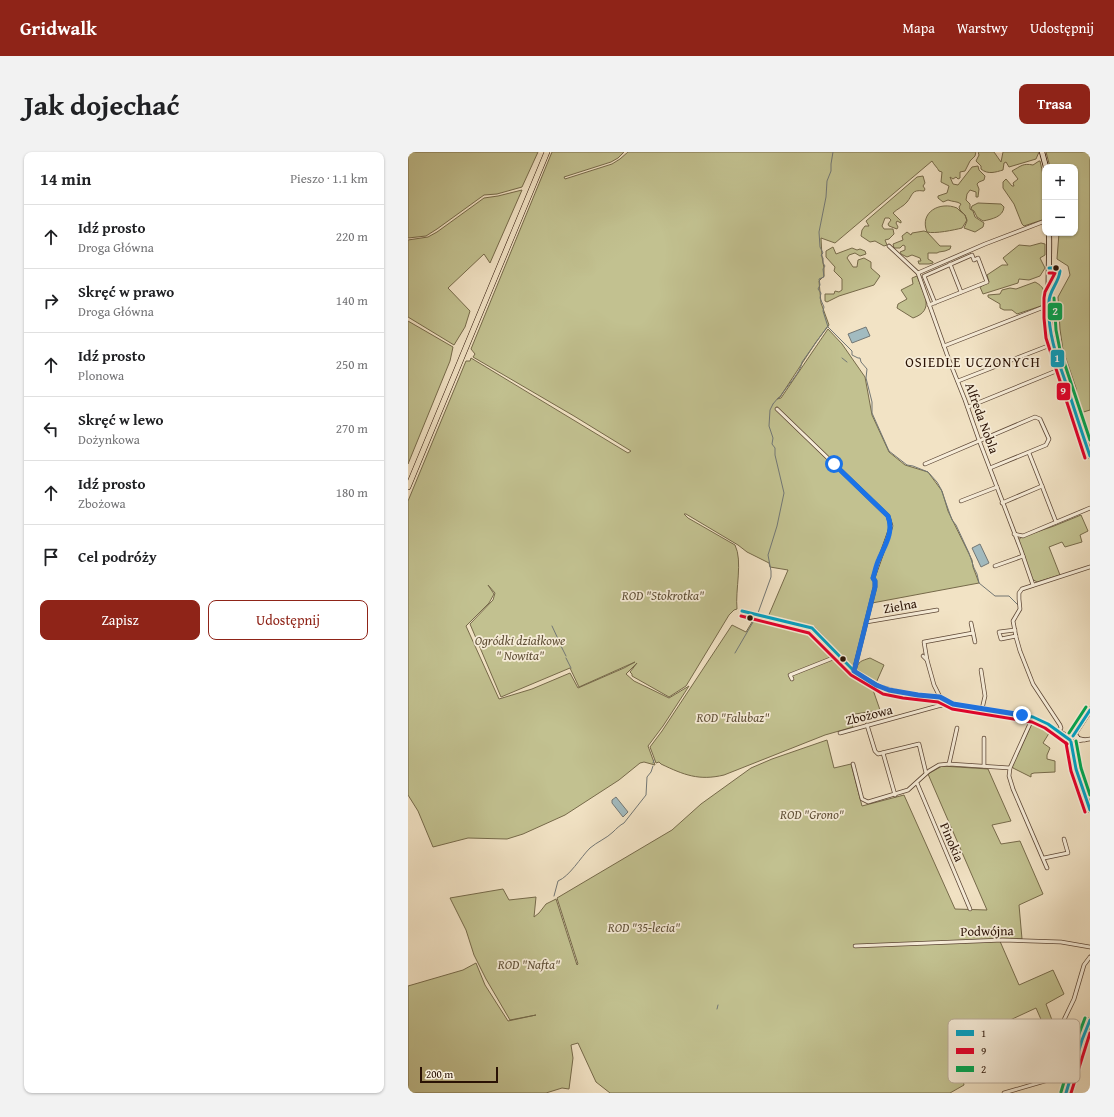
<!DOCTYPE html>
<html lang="pl">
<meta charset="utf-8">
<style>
:root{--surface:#fff;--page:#f2f2f2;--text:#202124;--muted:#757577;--line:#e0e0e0;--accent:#8f2418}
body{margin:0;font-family:"Gentium Book Plus",serif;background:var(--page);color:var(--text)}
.controls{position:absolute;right:12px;top:12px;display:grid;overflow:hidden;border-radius:8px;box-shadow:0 1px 3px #0004}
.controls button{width:36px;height:36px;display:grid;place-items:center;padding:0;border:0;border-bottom:1px solid var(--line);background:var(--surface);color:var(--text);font:20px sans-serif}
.scale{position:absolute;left:12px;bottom:10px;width:78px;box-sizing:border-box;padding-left:4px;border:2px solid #2a1205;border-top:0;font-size:11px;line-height:14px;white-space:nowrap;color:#2a1205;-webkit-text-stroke:3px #f7edd9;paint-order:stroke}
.stop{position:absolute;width:12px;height:12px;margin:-9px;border:3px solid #1a73e8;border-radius:50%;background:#fff}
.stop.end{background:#1a73e8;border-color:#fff;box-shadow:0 1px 4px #0008}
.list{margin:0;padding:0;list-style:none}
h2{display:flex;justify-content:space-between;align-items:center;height:52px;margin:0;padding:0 16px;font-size:17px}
h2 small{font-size:13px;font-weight:400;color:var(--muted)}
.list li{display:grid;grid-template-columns:26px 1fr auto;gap:12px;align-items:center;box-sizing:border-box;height:64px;padding:0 16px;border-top:1px solid var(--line)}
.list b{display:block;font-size:15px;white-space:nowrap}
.list p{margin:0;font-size:13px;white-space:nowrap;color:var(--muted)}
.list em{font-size:13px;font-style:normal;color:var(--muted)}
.actions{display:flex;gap:8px;padding:12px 16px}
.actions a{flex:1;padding:9px 0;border:1px solid var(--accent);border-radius:8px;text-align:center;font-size:14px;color:var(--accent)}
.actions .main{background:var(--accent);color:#fff}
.icon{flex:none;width:22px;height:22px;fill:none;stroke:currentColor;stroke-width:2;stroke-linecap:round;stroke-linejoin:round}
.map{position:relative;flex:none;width:682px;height:941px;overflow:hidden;border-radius:8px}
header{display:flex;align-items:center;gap:24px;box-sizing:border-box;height:56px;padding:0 20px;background:var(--accent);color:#fff}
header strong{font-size:19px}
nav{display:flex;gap:22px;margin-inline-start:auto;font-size:14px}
.intro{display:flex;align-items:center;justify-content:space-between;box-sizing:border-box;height:96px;padding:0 24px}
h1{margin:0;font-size:28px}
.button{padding:10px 18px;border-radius:8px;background:var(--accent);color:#fff;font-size:14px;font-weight:700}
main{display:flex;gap:24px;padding:0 24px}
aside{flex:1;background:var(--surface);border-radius:8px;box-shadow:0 1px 3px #0004}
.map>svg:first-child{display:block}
.green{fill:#c2c190;stroke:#766a4a;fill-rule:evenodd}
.water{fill:#a2bbc0;stroke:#727775}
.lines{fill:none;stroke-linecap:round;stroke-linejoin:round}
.stream{stroke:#727775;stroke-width:1}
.minor-casing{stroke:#5c4635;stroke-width:4.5}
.secondary-casing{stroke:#2a1205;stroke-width:6}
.primary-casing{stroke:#2a1205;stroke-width:6}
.minor{stroke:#f7edd9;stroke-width:3}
.secondary{stroke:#f7edd9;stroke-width:4.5}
.primary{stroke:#f2e3c5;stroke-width:5}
.bus-1-casing{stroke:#f7edd9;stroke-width:6}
.bus-2-casing{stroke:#f7edd9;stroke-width:6}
.bus-3-casing{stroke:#f7edd9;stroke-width:6}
.bus-1{stroke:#02a1c4;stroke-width:3}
.bus-2{stroke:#e4002b;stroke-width:3}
.bus-3{stroke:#00a651;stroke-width:3}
.route{stroke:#1a73e8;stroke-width:5}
.bus-dot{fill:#2a1205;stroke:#f7edd9;stroke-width:1.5}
.labels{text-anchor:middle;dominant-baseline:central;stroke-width:3.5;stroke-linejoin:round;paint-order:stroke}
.street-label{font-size:13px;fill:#2a1205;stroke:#f7edd9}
.park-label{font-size:13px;font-style:italic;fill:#5f4f36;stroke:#f7edd9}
.neighbourhood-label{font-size:14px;letter-spacing:1px;fill:#2a1205;stroke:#f7edd9}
.key{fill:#f7edd9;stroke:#baab99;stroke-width:1}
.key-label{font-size:11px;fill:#2a1205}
.line-badge{stroke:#f7edd9;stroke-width:1.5}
.badge-label{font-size:11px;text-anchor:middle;font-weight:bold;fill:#fff}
</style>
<header>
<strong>Gridwalk</strong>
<nav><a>Mapa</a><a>Warstwy</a><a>Udostępnij</a></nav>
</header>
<div class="intro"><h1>Jak dojechać</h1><a class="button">Trasa</a></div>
<main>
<aside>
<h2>14 min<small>Pieszo · 1.1 km</small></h2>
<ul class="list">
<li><svg class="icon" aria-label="ahead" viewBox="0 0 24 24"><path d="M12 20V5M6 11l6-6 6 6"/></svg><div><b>Idź prosto</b><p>Droga Główna</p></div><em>220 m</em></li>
<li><svg class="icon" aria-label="right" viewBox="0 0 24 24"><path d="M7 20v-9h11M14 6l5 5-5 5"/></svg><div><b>Skręć w prawo</b><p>Droga Główna</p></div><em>140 m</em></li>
<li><svg class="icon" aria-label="ahead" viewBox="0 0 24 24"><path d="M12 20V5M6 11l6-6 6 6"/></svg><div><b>Idź prosto</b><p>Plonowa</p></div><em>250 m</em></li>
<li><svg class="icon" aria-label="left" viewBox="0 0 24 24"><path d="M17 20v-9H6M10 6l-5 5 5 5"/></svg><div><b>Skręć w lewo</b><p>Dożynkowa</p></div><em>270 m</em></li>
<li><svg class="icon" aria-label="ahead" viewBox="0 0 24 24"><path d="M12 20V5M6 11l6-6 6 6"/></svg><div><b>Idź prosto</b><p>Zbożowa</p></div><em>180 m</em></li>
<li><svg class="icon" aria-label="arrive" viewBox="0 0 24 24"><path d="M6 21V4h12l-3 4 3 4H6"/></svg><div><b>Cel podróży</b></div></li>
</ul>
<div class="actions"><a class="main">Zapisz</a><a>Udostępnij</a></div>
</aside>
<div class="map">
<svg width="682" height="941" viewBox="0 0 682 941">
<rect width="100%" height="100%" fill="#f2e3c5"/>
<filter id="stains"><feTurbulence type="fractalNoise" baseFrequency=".005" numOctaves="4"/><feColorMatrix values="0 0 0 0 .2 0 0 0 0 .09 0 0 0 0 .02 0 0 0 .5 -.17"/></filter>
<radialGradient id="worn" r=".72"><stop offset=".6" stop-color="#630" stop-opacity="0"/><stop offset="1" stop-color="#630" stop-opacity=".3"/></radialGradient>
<g class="green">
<polygon points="0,0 130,0 114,35 89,42 76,43 29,77 18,84 0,86"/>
<path d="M 144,0 L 216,0 L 210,6 L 203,10 L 156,25 L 157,27 L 204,12 L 212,7 L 220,0 L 568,0 L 567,4 L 562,9 L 557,19 L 552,20 L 552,26 L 550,27 L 548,25 L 545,27 L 542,25 L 545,32 L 550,33 L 564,15 L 570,14 L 571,18 L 577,24 L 576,28 L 571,30 L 569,32 L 571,37 L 570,45 L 568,45 L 568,40 L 562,38 L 559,42 L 558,48 L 562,52 L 562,57 L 565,59 L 567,65 L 576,71 L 575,75 L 567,80 L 556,76 L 559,69 L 557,63 L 559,68 L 554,76 C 546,78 527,82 519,80 L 532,94 L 543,94 L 542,97 L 537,99 L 531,100 L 529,101 L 520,101 L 520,107 L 525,110 L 525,111 L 521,112 L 511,112 L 510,109 L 513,109 L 512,106 L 504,103 L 499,105 L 493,102 L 492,100 L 497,98 L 497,94 L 495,93 L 492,96 L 486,96 L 485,92 L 495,88 L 494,84 L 499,80 L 503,83 L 504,81 L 516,79 L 519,80 C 511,60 532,49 549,56 L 552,59 L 557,63 L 552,58 L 551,55 L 553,52 C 549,49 545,50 540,48 L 535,50 L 530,46 L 530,44 L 539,41 L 541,34 L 533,30 L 534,20 L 531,19 C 529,15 526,13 524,9 L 427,91 L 413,86 L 414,105 L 416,116 L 416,124 L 411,129 L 413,151 L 421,173 L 408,190 L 372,245 L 369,247 L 373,246 L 420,177 L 434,192 L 457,225 L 464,263 L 481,300 L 497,313 L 520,320 L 534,339 L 540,359 L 564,408 L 565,415 L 571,431 L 464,451 L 458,467 L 445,516 L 407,475 L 360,465 L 380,418 L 362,415 L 361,411 L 339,400 L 330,393 L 278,362 L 276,362 L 280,366 L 327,393 C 335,409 327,438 329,457 L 326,458 L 321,463 L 278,534 L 261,545 L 224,524 L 224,522 L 222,520 L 229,511 L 218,522 L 226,529 L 261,546 L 281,534 L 255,574 L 240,594 L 247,613 L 236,610 L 232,611 L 211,628 L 157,663 L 115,682 L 99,687 L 60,686 L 25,695 L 10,659 L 0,643 L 0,349 L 58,209 L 62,209 L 63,206 L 220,301 L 223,299 L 166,264 L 65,205 L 67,202 L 63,197 ZM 80,433 L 87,441 L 85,448 L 62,472 L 93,545 L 162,516 L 171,535 L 227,510 L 216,516 L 170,536 L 162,521 L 124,537 L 91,547 L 58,474 L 81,451 L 86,442 Z"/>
<path d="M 570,0 L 586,0 L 593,10 L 595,0 L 631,0 L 628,7 L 601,15 L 598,10 L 596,11 L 595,18 C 588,20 580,23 573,17 L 573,14 L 568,9 L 571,3 Z"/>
<polygon points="638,0 682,0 682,258 669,262 668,236 655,198 652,177 650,145 662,123 660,114 649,107 651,81 667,81 667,15 642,15"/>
<path d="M 631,9 L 632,9 C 637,28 637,48 637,67 L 616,74 L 614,72 L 606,52 L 595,36 L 595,30 L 598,27 L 604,34 L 606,34 L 605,31 L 610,27 L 604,19 C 613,14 615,11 625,13 Z"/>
<path d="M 515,24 L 517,31 L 515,34 L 517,37 L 516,39 C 503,37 505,43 499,50 C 496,54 489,57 485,61 L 493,69 L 493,71 L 489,69 L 488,71 L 490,75 L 489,77 L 481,74 L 480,72 L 483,68 L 481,66 L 477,66 L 474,74 L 476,77 L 485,77 L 486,82 L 481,87 L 477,88 L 479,93 L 476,94 L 467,89 L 462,90 L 453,84 L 454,78 L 457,74 L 461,74 L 458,69 L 509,25 Z"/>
<polygon points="114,38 82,111 76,102 40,136 62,159 57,175 46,193 0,165 0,88 20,85 29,80 76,46 90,44"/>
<path d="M 570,51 L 593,52 L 596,55 C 595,65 584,67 575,69 L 569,65 L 566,59 L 563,57 L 564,54 Z"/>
<polygon points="633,91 637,92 637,103 632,106 637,116 632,124 621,128 611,127 610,131 575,142 572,135 581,130 579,123 594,113 600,113 595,106 611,93 622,94"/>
<polygon points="425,95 428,102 444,96 449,98 452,97 457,99 458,102 452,104 447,101 441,103 439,106 445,115 449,115 450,108 456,106 463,110 463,116 472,124 466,133 431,144 419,150 417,149 417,142 426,142 427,139 431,140 434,138 434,127 426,119 427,115 418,105 418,99"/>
<path d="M 509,124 C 515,141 528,158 505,166 L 489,156 L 490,152 L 499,147 L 493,138 L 505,132 L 504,126 Z"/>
<path d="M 627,130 C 639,136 637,143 633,154 L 609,162 L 604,158 L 596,158 L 592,156 L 592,152 L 580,145 L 580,143 L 592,142 L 594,138 L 602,136 L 608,137 Z"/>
<polygon points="0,169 45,195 42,209 0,312"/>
<polygon points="673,363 680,379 672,383 674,390 657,395 654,390 641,395 652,423 629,430 624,427 610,388 614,385 646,374"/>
<path d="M 347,465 L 397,476 L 405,479 L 442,521 L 445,520 L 463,532 L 472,558 L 441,563 L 445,575 L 417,583 L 316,623 C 291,629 276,623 253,612 L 251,610 L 248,611 L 242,595 L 254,579 L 324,473 L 338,480 Z"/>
<path d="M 462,506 L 476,513 L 468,531 L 448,519 C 450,509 453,509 462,506 Z"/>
<polygon points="627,568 643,578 635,591 642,596 639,603 639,607 647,609 647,620 626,621 623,622 623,625 605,616 604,614 625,569"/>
<polygon points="419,588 426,616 443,612 454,654 496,643 547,757 579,758 520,622 534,614 580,617 603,669 584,673 593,692 612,689 635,742 611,753 614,787 591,787 611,833 645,818 656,842 638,852 644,868 635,872 628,856 600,869 615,901 591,914 555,928 556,933 542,941 202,941 188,930 170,891 163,893 165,906 161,937 154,936 138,941 0,941 0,834 55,818 68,811 77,833 100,869 128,863 102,868 78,827 66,803 58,778 42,746 95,737 101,748 128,745 126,765 131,761 138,752 148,747 169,813 170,812 149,746 264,678 293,652 343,616 364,607"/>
</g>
<g class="water">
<polygon points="458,175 462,184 444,191 440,182"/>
<polygon points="572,392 581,411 573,415 564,396"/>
<polygon points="208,645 220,660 215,665 204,651 204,648"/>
</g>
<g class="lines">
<g class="stream">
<polyline points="425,0 423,12 423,19 419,29 418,45 411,80 412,95 415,101 413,103 415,106 415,111 417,114 415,117 416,125 411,127 412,133 410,137 413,141 412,146 416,155 415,159 420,175 444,199 444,203 450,206 452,206 453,210 459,217 458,226 464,250 464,261 481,299 499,313 505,314 520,320 529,330 533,337 544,368 548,373 561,401 566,416 569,422 571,431 587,444 601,444 610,453"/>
<polyline points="434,206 439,210"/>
<path d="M 365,252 L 370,246 L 372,245 C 377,236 394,219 394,210 L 419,175"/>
<polyline points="350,461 363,425 363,419 360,403 369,374 376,341 367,303 367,296 364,292 365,286 361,274 362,258 365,252"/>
<polyline points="144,474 151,489"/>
<polyline points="151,490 158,504"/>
<polyline points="327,501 348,465"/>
<polyline points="158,506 163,516"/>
<polyline points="245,611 246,608"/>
<path d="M 146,744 L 150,729 C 162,724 172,706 182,696 C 189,690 199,686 205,680 C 208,677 212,673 216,671 L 238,643 L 239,625 L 243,620 L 245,614"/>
<polyline points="309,857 310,853"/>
</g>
<g class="minor-casing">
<g id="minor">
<polyline points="481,94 510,121 541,208 557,248 571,288 613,398 625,433"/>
<polyline points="542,112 553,140"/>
<polyline points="510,121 577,92 637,69"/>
<polyline points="521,153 579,130 570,106 566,108 564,103 516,124 527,151"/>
<polyline points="536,194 641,153"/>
<polyline points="550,229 645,192"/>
<polyline points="560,255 653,217"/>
<polyline points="369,257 480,364 483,374 481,381 465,426 467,429 467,435 446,519"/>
<polyline points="517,312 627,265 632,267 641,287 638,293 582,316"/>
<polyline points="634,334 648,370"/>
<polyline points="553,349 589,335"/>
<polyline points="594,351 634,334 621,301"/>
<polyline points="606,382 615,384 682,356"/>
<polyline points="587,414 615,404"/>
<polyline points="334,459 404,476 446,519 472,535 496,541 532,545 545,552"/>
<polyline points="458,470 529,458"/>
<polyline points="563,471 567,490"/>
<polyline points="607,478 591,480 593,487 608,484"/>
<polyline points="515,504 519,508 526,533 532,545"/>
<polyline points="519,508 516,490 565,481"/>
<polyline points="573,518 577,544 574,557"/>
<polyline points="384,527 382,523 430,504"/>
<polyline points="625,565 602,616 601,624 605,637 639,716"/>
<polyline points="459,573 467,599 470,602 511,592 518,621"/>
<polyline points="651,579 653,576 652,573 625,532 612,499 608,485 605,469 612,457 611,447 611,441 614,437 682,415"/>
<polyline points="432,581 530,554 545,552 630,567 656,582 662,588"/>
<polyline points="669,586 677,588"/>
<polyline points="669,589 682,587"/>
<polyline points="475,601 487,643"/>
<polyline points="445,612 454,647 460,650 500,638 521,619 531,613 541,612 602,616"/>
<polyline points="541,612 549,576"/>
<polyline points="576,614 576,586"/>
<polyline points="509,631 562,757"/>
<polyline points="636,706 660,701 656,687"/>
<polyline points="447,794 595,788 653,790 682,795"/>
<polyline points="575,920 613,904 641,885 653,874 666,847 676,813 682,805"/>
<polyline points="596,941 654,924 663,923"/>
</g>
</g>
<g class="secondary-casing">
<g id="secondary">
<polyline points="634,0 638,15"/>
<path d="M 641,81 C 642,117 637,164 647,199 L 682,304"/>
<circle cx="666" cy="587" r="3.5"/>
<polyline points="665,584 682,558"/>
<polyline points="663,590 668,617 682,658"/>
<polyline points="658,941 674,888 682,868"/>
</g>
</g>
<g class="primary-casing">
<polyline id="primary" points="0,335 139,0"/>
</g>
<use href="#minor" class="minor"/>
<use href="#secondary" class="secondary"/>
<use href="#primary" class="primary"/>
<g class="bus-1-casing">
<g id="bus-1">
<path d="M 641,116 L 649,116 L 652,119 C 651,131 641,138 641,150 C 639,180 649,206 659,234 C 666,257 674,281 682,304"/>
<polyline points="334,459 404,476 446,519 477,537 496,541 532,545 545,552 625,565 640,572 662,588"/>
<polyline points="665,584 682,558"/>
<polyline points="663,590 668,617 682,658"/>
<polyline points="658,941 674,888 682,868"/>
</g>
</g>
<g class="bus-2-casing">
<g id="bus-2">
<polyline points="641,121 647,121 637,140 636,146 636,166 638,186 677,306"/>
<polyline points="333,464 401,481 443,523 475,542 495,546 530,550 544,557 624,570 637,576 659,592"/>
<polyline points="658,591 663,619 677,660"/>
<polyline points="663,941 682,881"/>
</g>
</g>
<g class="bus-3-casing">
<g id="bus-3">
<polyline points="646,146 648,178 652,198 682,288"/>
<polyline points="661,581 678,555"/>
<polyline points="668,589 673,616 682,643"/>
<polyline points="653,940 669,887 677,866"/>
</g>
</g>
<use href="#bus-1" class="bus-1"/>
<use href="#bus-2" class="bus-2"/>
<use href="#bus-3" class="bus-3"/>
</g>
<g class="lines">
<path class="route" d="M 426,312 L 480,364 C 486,380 477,393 471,407 C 468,413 467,420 465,426 L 467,429 L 467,435 L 446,519 L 468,533 L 481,538 L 510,543 L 532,545 L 545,552 L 614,563"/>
</g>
<g class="bus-dot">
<circle cx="648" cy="116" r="3.5"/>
<circle cx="342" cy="466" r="3.5"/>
<circle cx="435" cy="507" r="3.5"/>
</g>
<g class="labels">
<g class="street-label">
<text transform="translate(574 266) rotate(70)">Alfreda Nobla</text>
<text transform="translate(492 454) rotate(-10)">Zielna</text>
<text transform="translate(461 563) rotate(-14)">Zbożowa</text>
<text transform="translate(544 690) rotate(67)">Pinokia</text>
<text transform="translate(579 779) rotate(-1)">Podwójna</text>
</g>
<g class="park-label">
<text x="255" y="443">ROD "Stokrotka"</text>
<text x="112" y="488">Ogródki działkowe<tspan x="112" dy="15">" Nowita"</tspan></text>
<text x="325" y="565">ROD "Falubaz"</text>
<text x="404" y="662">ROD "Grono"</text>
<text x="236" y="775">ROD "35-lecia"</text>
<text x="121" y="812">ROD "Nafta"</text>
</g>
<g class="neighbourhood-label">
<text x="565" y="210">OSIEDLE UCZONYCH</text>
</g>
</g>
<rect x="540" y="867" width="132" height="64" rx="6" class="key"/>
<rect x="548" y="878" width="18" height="6" fill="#02a1c4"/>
<rect x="548" y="896" width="18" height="6" fill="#e4002b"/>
<rect x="548" y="914" width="18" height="6" fill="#00a651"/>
<g class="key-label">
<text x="573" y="885">1</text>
<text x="573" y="903">9</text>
<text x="573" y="921">2</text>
</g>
<g class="line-badge">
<rect x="639" y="150" width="16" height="19" rx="4" fill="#00a651"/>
<rect x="642" y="197" width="15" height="19" rx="4" fill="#02a1c4"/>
<rect x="648" y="230" width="15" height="19" rx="4" fill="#e4002b"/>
</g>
<g class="badge-label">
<text x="647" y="163">2</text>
<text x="649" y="210">1</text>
<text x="655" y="243">9</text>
</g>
<rect width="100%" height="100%" filter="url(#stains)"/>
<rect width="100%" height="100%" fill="url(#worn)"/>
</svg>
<div class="controls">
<button>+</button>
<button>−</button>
</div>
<div class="scale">200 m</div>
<div class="stop" style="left:426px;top:312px"></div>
<div class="stop end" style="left:614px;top:563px"></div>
</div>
</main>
